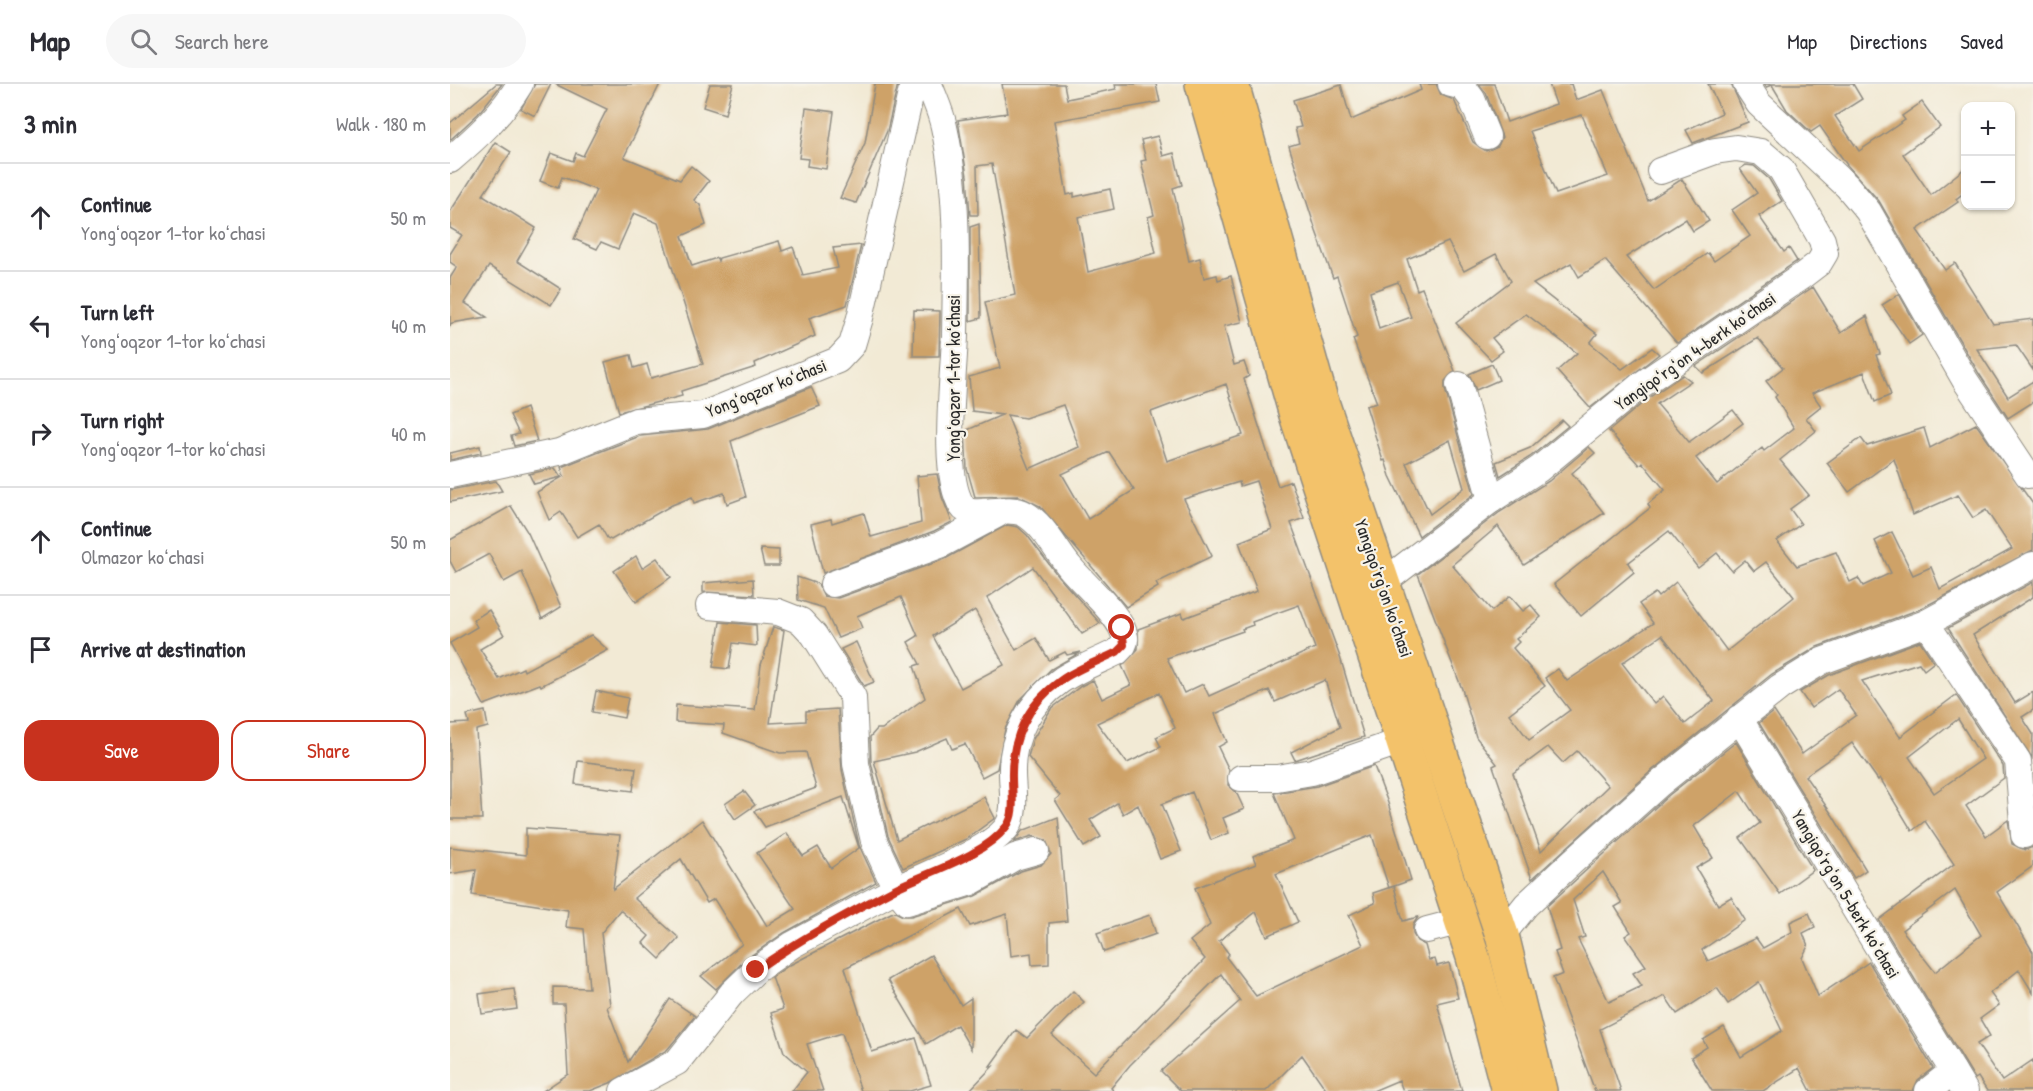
<!DOCTYPE html>
<meta charset="utf-8">
<style>
:root{--surface:#fff;--page:#f7f7f7;--text:#2b2b33;--muted:#7c7c81;--line:#e1e1e2;--accent:#c8321e}
body{margin:0;font-family:"Patrick Hand",sans-serif;background:var(--page);color:var(--text)}
.controls{position:absolute;right:18px;top:18px;display:grid;overflow:hidden;border-radius:12px;box-shadow:0 2px 4px #0004}
.controls button{width:54px;height:54px;display:grid;place-items:center;padding:0;border:0;border-bottom:2px solid var(--line);background:var(--surface);color:var(--text);font:30px sans-serif}
.stop{position:absolute;width:18px;height:18px;margin:-14px;border:4px solid #c8321e;border-radius:50%;background:#fff}
.stop.end{background:#c8321e;border-color:#fff;box-shadow:0 2px 6px #0008}
.list{margin:0;padding:0;list-style:none}
h2{display:flex;justify-content:space-between;align-items:center;height:78px;margin:0;padding:0 24px;font-size:26px}
h2 small{font-size:20px;font-weight:400;color:var(--muted)}
.list li{display:grid;grid-template-columns:39px 1fr auto;gap:18px;align-items:center;box-sizing:border-box;height:108px;padding:0 24px;border-top:2px solid var(--line)}
.list b{display:block;font-size:22px;white-space:nowrap}
.list p{margin:0;font-size:20px;white-space:nowrap;color:var(--muted)}
.list em{font-size:20px;font-style:normal;color:var(--muted)}
.actions{display:flex;gap:12px;padding:18px 24px}
.actions a{flex:1;padding:14px 0;border:2px solid var(--accent);border-radius:18px;text-align:center;font-size:21px;color:var(--accent)}
.actions .main{background:var(--accent);color:#fff}
.icon{flex:none;width:33px;height:33px;fill:none;stroke:currentColor;stroke-width:2;stroke-linecap:round;stroke-linejoin:round}
.map{position:relative;flex:none;width:1583px;height:1007px;overflow:hidden}
header{display:flex;align-items:center;gap:36px;box-sizing:border-box;height:84px;padding:0 30px;background:var(--surface);border-bottom:2px solid var(--line)}
header strong{font-size:28px}
nav{display:flex;gap:33px;margin-inline-start:auto;font-size:21px}
.search{width:420px;height:54px;background:var(--page);display:flex;align-items:center;gap:15px;box-sizing:border-box;padding:0 21px;border-radius:33px;color:var(--muted);font-size:22px}
main{display:flex}
aside{flex:1;background:var(--surface)}
.map>svg:first-child{display:block}
.building{fill:#cea268;fill-rule:evenodd}
.lines{fill:none;stroke-linecap:round;stroke-linejoin:round}
.minor-casing{stroke:#8e8a80;stroke-width:28}
.major-casing{stroke:#8e8a80;stroke-width:36}
.minor{stroke:#fff;stroke-width:26}
.major{stroke:#f3c26a;stroke-width:33}
.route{stroke:#c8321e;stroke-width:8}
.labels{text-anchor:middle;dominant-baseline:central;stroke-width:4.5;stroke-linejoin:round;paint-order:stroke}
.street-label{font-size:18px;fill:#2b2b2b;stroke:#f7f3e8}
</style>
<header>
<strong>Map</strong>
<div class="search"><svg class="icon" aria-label="search" viewBox="0 0 24 24"><circle cx="10" cy="10" r="6"/><path d="M15 15l6 6"/></svg>Search here</div>
<nav><a>Map</a><a>Directions</a><a>Saved</a></nav>
</header>
<main>
<aside>
<h2>3 min<small>Walk · 180 m</small></h2>
<ul class="list">
<li><svg class="icon" aria-label="ahead" viewBox="0 0 24 24"><path d="M12 20V5M6 11l6-6 6 6"/></svg><div><b>Continue</b><p>Yongʻoqzor 1-tor koʻchasi</p></div><em>50 m</em></li>
<li><svg class="icon" aria-label="left" viewBox="0 0 24 24"><path d="M17 20v-9H6M10 6l-5 5 5 5"/></svg><div><b>Turn left</b><p>Yongʻoqzor 1-tor koʻchasi</p></div><em>40 m</em></li>
<li><svg class="icon" aria-label="right" viewBox="0 0 24 24"><path d="M7 20v-9h11M14 6l5 5-5 5"/></svg><div><b>Turn right</b><p>Yongʻoqzor 1-tor koʻchasi</p></div><em>40 m</em></li>
<li><svg class="icon" aria-label="ahead" viewBox="0 0 24 24"><path d="M12 20V5M6 11l6-6 6 6"/></svg><div><b>Continue</b><p>Olmazor koʻchasi</p></div><em>50 m</em></li>
<li><svg class="icon" aria-label="arrive" viewBox="0 0 24 24"><path d="M6 21V4h12l-3 4 3 4H6"/></svg><div><b>Arrive at destination</b></div></li>
</ul>
<div class="actions"><a class="main">Save</a><a>Share</a></div>
</aside>
<div class="map">
<svg width="1583" height="1007" viewBox="0 0 1583 1007">
<rect width="100%" height="100%" fill="#f7f3e8"/>
<filter id="ink" filterUnits="userSpaceOnUse"><feTurbulence type="fractalNoise" baseFrequency=".0167" numOctaves="2"/><feDisplacementMap in="SourceGraphic" scale="12" xChannelSelector="R" yChannelSelector="G"/><feConvolveMatrix kernelMatrix="1 2 1 2 8 2 1 2 1" color-interpolation-filters="sRGB"/></filter>
<filter id="wash" filterUnits="userSpaceOnUse"><feTurbulence type="fractalNoise" baseFrequency=".008" numOctaves="4" result="noise"/><feDisplacementMap in="SourceGraphic" scale="24" xChannelSelector="R" yChannelSelector="G"/><feGaussianBlur stdDeviation="1.35" result="paint"/><feColorMatrix in="noise" values="0 0 0 0 0 0 0 0 0 0 0 0 0 0 0 0 0 1.4 0 .05"/><feComposite in="paint" operator="in"/></filter>
<g filter="url(#wash)">
<rect width="100%" height="100%" fill="#f2ead5"/>
<g id="blocks">
<g class="building">
<polygon points="46,0 52,0 28,30 0,56 0,39"/>
<polygon points="85,0 101,0 85,32 71,25"/>
<polygon points="105,0 210,0 174,73 230,96 241,82 259,97 244,116 250,121 256,141 232,152 242,182 267,174 268,177 269,174 329,157 332,167 343,163 353,191 388,184 383,164 411,161 397,221 359,234 365,252 305,279 306,283 231,307 232,312 169,328 155,278 181,271 184,284 197,280 201,294 253,280 208,139 184,129 168,165 151,158 147,165 124,155 146,106 112,93 108,104 90,97 101,69 123,77 126,69 133,72 157,25"/>
<polygon points="260,0 283,0 275,30 253,23"/>
<polygon points="425,0 448,0 437,47 406,119 390,114 415,59"/>
<path d="M 552,0 L 614,0 L 617,15 L 666,5 L 665,0 L 706,0 L 710,18 L 604,37 L 617,111 L 624,109 L 624,113 L 660,105 L 664,125 L 628,133 L 638,188 L 706,169 L 698,133 L 704,131 L 691,77 L 696,76 L 691,56 L 708,52 L 713,72 L 724,69 L 732,101 L 723,104 L 739,177 L 750,174 L 754,194 L 767,191 L 768,196 L 781,192 L 792,238 L 774,242 L 784,281 L 794,278 L 799,292 L 794,295 L 828,402 L 841,397 L 854,434 L 841,439 L 890,573 L 914,653 L 845,676 L 841,668 L 890,643 L 875,596 L 825,618 L 819,606 L 765,630 L 777,658 L 768,663 L 779,686 L 778,701 L 786,708 L 794,725 L 773,734 L 779,749 L 761,756 L 742,708 L 712,720 L 731,767 L 710,775 L 688,721 L 673,730 L 667,719 L 640,736 L 651,753 L 634,763 L 605,716 L 610,712 L 578,673 L 583,655 L 601,625 L 631,602 L 643,596 L 652,615 L 681,601 L 672,582 L 688,565 L 688,545 L 732,529 L 734,534 L 807,507 L 789,458 L 822,445 L 806,397 L 790,402 L 789,398 L 734,415 L 762,472 L 706,499 L 708,503 L 676,523 L 590,422 L 569,412 L 525,413 L 517,385 L 515,347 L 552,331 L 522,327 L 519,293 L 550,284 L 535,218 L 565,211 L 542,80 L 527,82 L 528,131 L 520,131 L 517,92 L 508,36 L 557,29 ZM 776,300 L 793,351 L 717,377 L 701,328 ZM 613,321 L 629,363 L 579,385 L 557,331 L 575,334 ZM 659,368 L 684,406 L 638,435 L 612,390 ZM 849,521 L 865,564 L 759,612 L 753,600 L 734,609 L 717,574 L 793,547 L 792,545 L 803,541 L 802,538 ZM 709,609 L 725,644 L 706,653 L 711,663 L 677,679 L 647,639 Z"/>
<path d="M 969,0 L 986,0 L 991,11 L 1004,16 L 1023,58 L 1036,67 L 1048,62 L 1052,53 L 1036,9 L 1029,0 L 1044,0 L 1057,38 L 1106,20 L 1099,0 L 1121,0 L 1126,16 L 1153,6 L 1198,117 L 1232,95 L 1259,137 L 1243,147 L 1236,135 L 1176,173 L 1204,206 L 1258,169 L 1264,177 L 1300,152 L 1282,126 L 1307,109 L 1290,85 L 1296,81 L 1304,82 L 1319,95 L 1332,117 L 1309,132 L 1334,168 L 1339,164 L 1347,177 L 1227,259 L 1155,176 L 1129,193 L 1121,179 L 1083,200 L 1147,250 L 1140,259 L 1172,285 L 1202,264 L 1209,270 L 1140,324 L 1107,287 L 1127,269 L 1076,230 L 1042,254 L 1053,267 L 1041,276 L 1006,239 L 1061,197 L 1046,170 L 1014,187 L 998,158 L 957,175 L 967,206 L 972,204 L 1005,287 L 995,297 L 995,305 L 1024,410 L 969,452 L 940,392 L 935,376 L 933,377 L 916,322 L 927,319 L 903,255 L 907,253 L 887,192 L 883,194 L 866,147 L 839,62 L 849,59 L 845,44 L 851,43 L 843,16 L 891,1 L 901,36 L 971,6 ZM 1132,31 L 1158,92 L 1106,110 L 1080,47 ZM 948,198 L 961,233 L 929,245 L 920,208 ZM 1000,356 L 1014,404 L 980,430 L 956,379 Z"/>
<polygon points="1258,0 1281,0 1298,38 1243,59 1236,46 1272,29"/>
<polygon points="1314,0 1403,0 1412,15 1385,32 1409,67 1455,36 1452,32 1472,18 1490,43 1453,70 1481,111 1515,84 1515,108 1506,115 1508,118 1467,146 1495,186 1505,179 1543,240 1583,235 1583,286 1566,261 1527,265 1558,313 1583,297 1583,318 1558,334 1528,288 1429,117 1397,81 1370,42 1361,48 1337,26 1322,1 1316,3"/>
<polygon points="356,24 384,28 376,85 357,82 358,75 349,74"/>
<polygon points="45,58 61,68 33,111 86,144 67,177 111,205 101,221 39,182 15,219 37,233 2,239 0,242 0,194 7,183 0,178 0,170 12,151 0,144 0,128"/>
<polygon points="529,140 531,234 520,237 520,143"/>
<path d="M 1363,203 L 1391,249 L 1417,232 L 1430,270 L 1426,271 L 1441,311 L 1425,318 L 1414,288 L 1362,309 L 1371,322 L 1356,334 L 1366,347 L 1330,376 L 1359,411 L 1340,425 L 1351,440 L 1327,457 L 1347,482 L 1386,468 L 1400,498 L 1408,494 L 1413,502 L 1441,489 L 1425,457 L 1442,448 L 1463,491 L 1481,483 L 1490,505 L 1562,465 L 1536,426 L 1523,434 L 1508,411 L 1463,431 L 1444,375 L 1399,408 L 1377,379 L 1411,354 L 1417,362 L 1474,344 L 1480,364 L 1526,340 L 1583,420 L 1583,466 L 1470,525 L 1367,563 L 1322,590 L 1199,689 L 1082,795 L 1043,682 L 1047,680 L 1026,653 L 1012,605 L 968,490 L 1050,428 L 1099,397 L 1139,363 L 1145,369 L 1122,389 L 1154,429 L 1074,481 L 1048,442 L 1002,481 L 1042,527 L 1060,512 L 1073,527 L 1081,521 L 1091,533 L 1066,555 L 1069,558 L 1063,564 L 1095,602 L 1059,630 L 1079,656 L 1120,626 L 1095,594 L 1108,585 L 1117,597 L 1203,539 L 1189,520 L 1205,509 L 1208,513 L 1226,498 L 1277,567 L 1344,513 L 1316,478 L 1304,487 L 1295,476 L 1282,487 L 1267,469 L 1248,484 L 1219,447 L 1178,479 L 1184,488 L 1131,532 L 1104,500 L 1200,424 L 1198,420 L 1215,406 L 1192,378 L 1189,381 L 1159,347 L 1200,313 L 1233,291 L 1241,297 L 1207,320 L 1239,358 L 1283,326 L 1293,339 L 1246,374 L 1267,400 L 1312,364 L 1314,367 L 1344,344 L 1325,313 L 1327,311 L 1316,297 L 1333,284 L 1308,254 L 1253,289 L 1246,282 ZM 1212,551 L 1264,617 L 1235,640 L 1213,612 L 1204,620 L 1172,579 ZM 1098,663 L 1113,679 L 1127,667 L 1158,702 L 1091,767 L 1063,689 Z"/>
<polygon points="1449,210 1472,251 1459,260 1432,221"/>
<polygon points="464,226 490,227 489,272 463,272"/>
<polygon points="1042,280 1049,296 1026,306 1019,290"/>
<polygon points="361,303 370,322 281,357 296,413 277,420 274,409 244,419 242,413 222,421 161,456 157,454 149,440 127,453 111,428 99,436 87,408 114,392 111,383 190,352 258,345"/>
<polygon points="76,324 87,357 64,362 61,352 69,350 60,331"/>
<polygon points="1112,336 1118,342 1080,373 1050,392 1046,378 1080,364"/>
<polygon points="30,362 31,369 0,376 0,369"/>
<polygon points="105,384 111,393 84,400 79,390"/>
<polygon points="487,390 492,413 502,438 484,447 373,489 361,440 381,435 382,439 414,429 421,453 471,439 467,392"/>
<polygon points="46,397 52,407 0,418 0,406"/>
<polygon points="61,422 78,449 111,523 92,535 72,488 54,498 39,470 6,488 0,477 0,456"/>
<path d="M 557,441 L 568,443 L 577,451 L 608,492 L 650,539 L 632,550 L 583,483 L 537,514 L 566,566 L 586,554 L 599,576 L 615,568 L 617,571 L 631,568 L 601,585 L 570,616 L 555,645 L 547,685 L 532,693 L 515,660 L 502,665 L 497,654 L 465,668 L 424,677 L 447,756 L 534,713 L 545,734 L 516,755 L 453,784 L 438,752 L 421,678 L 420,653 L 427,645 L 432,645 L 475,614 L 464,582 L 470,580 L 458,558 L 468,552 L 451,513 L 407,532 L 412,544 L 388,554 L 374,524 L 348,516 L 347,493 L 368,500 L 374,512 L 388,514 L 495,475 ZM 525,526 L 554,581 L 511,604 L 483,552 Z"/>
<polygon points="310,465 329,466 329,482 314,482"/>
<polygon points="186,472 192,484 207,474 221,493 186,518 164,487"/>
<polygon points="303,495 304,511 253,508 253,499"/>
<polygon points="1583,498 1583,513 1523,551 1565,619 1583,608 1583,626 1572,633 1583,650 1582,674 1498,544"/>
<polygon points="39,526 54,551 30,565 49,595 73,584 74,587 141,551 158,566 91,602 90,600 34,621 0,559 27,543 23,536"/>
<polygon points="270,538 306,541 307,562 283,559 279,585 263,583"/>
<polygon points="323,543 334,546 320,639 356,637 356,627 388,625 392,686 409,761 426,798 334,849 296,875 266,905 251,892 292,860 264,815 257,819 231,775 184,814 229,854 210,875 193,859 199,852 170,826 151,849 160,921 157,923 178,978 220,915 245,932 217,966 160,999 140,1007 93,1007 118,990 114,920 103,920 103,903 139,904 134,845 116,843 118,826 22,811 26,786 0,790 0,763 76,771 76,744 170,751 163,805 252,736 317,842 345,825 307,769 337,749 353,772 368,763 381,784 409,764 393,713 315,743 304,727 366,704 356,668 330,669 273,649 274,641 225,638 226,621 305,626 311,581"/>
<path d="M 1470,557 L 1484,578 L 1474,586 L 1469,579 L 1412,597 L 1450,653 L 1506,611 L 1553,682 L 1554,694 L 1516,722 L 1536,752 L 1558,736 L 1562,760 L 1575,766 L 1583,763 L 1583,782 L 1547,808 L 1583,868 L 1583,909 L 1569,886 L 1540,909 L 1549,921 L 1530,935 L 1540,952 L 1527,960 L 1552,997 L 1583,976 L 1583,1007 L 1537,1007 L 1528,993 L 1525,995 L 1429,836 L 1504,780 L 1475,737 L 1462,747 L 1430,694 L 1428,696 L 1402,659 L 1355,692 L 1383,732 L 1416,786 L 1404,794 L 1309,639 L 1324,627 L 1352,670 L 1406,631 L 1388,605 L 1361,624 L 1350,608 L 1379,591 ZM 1508,635 L 1533,675 L 1484,709 L 1459,673 ZM 1505,806 L 1531,851 L 1485,888 L 1452,846 Z"/>
<polygon points="406,558 424,598 414,602 391,565"/>
<polygon points="146,607 178,614 174,634 142,628"/>
<polygon points="35,627 38,643 26,646 32,735 0,735 0,640 19,639 17,631"/>
<path d="M 1286,658 L 1363,786 L 1330,810 L 1290,754 L 1310,739 L 1289,707 L 1244,742 L 1263,774 L 1246,784 L 1268,821 L 1281,813 L 1295,836 L 1252,866 L 1258,877 L 1306,854 L 1313,864 L 1342,848 L 1340,838 L 1359,829 L 1365,843 L 1353,849 L 1358,862 L 1352,874 L 1368,912 L 1419,878 L 1483,984 L 1468,996 L 1463,1007 L 1361,1007 L 1349,984 L 1313,1007 L 1262,1007 L 1241,973 L 1257,963 L 1253,956 L 1274,943 L 1291,973 L 1332,947 L 1309,898 L 1278,920 L 1267,904 L 1227,930 L 1215,912 L 1150,945 L 1171,1007 L 1145,1007 L 1103,894 L 1113,890 L 1105,868 L 1110,866 L 1097,822 L 1219,711 ZM 1153,788 L 1172,819 L 1165,823 L 1181,848 L 1175,852 L 1196,882 L 1183,889 L 1192,902 L 1159,918 L 1128,855 L 1135,853 L 1123,816 Z"/>
<polygon points="128,677 186,684 183,707 125,700"/>
<polygon points="924,682 938,719 961,796 939,804 922,751 826,790 848,838 817,852 806,828 769,857 779,870 776,873 806,912 913,861 899,831 925,819 923,809 944,802 953,837 968,833 963,841 963,850 967,857 975,861 979,876 985,875 987,882 999,879 1008,914 987,919 1012,1007 953,1007 949,996 923,1007 877,1007 852,971 816,1007 731,1007 711,987 790,917 771,890 680,981 661,1004 664,1007 519,1007 543,982 540,982 566,946 577,954 623,907 634,918 602,951 644,989 755,875 740,857 760,841 745,804 806,780 803,772 844,756 824,709 867,702"/>
<polygon points="294,707 305,721 285,735 275,720"/>
<polygon points="608,733 617,837 599,839 599,880 582,881 581,869 561,872 557,830 520,842 511,825 395,884 422,968 466,954 481,1001 460,1007 411,1007 392,949 357,960 373,1007 342,1007 357,988 334,968 321,929 333,925 322,893 338,882 441,829 445,828 453,832 461,832 525,812 571,787 591,781 601,770 596,756 582,752 564,758 572,747"/>
<polygon points="700,831 706,850 654,868 647,849"/>
<polygon points="481,871 511,921 521,914 521,965 507,941 476,960 438,896"/>
<polygon points="64,905 67,925 32,930 29,910"/>
</g>
</g>
</g>
<g filter="url(#ink)">
<use href="#blocks" fill-opacity="0" stroke="#8e8a80" stroke-width="1.5"/>
<g class="lines">
<g class="minor-casing">
<g id="minor">
<path d="M 479,0 C 484,14 491,28 494,43 C 509,110 506,183 505,251 C 504,291 491,390 512,422 C 521,437 556,419 575,430 C 594,441 605,465 619,482 C 632,499 672,532 675,553 C 676,560 672,563 667,568 C 649,577 627,585 610,597 C 580,618 561,652 562,689 C 562,705 567,728 557,743 C 541,766 472,792 446,805 L 457,818 L 521,798 L 565,773 L 586,767"/>
<polyline points="1001,0 1013,3 1022,15 1037,52"/>
<polyline points="1296,0 1309,20 1397,102 1418,127 1515,296 1578,391"/>
<path d="M 0,76 C 27,53 52,30 70,0"/>
<polyline points="1009,301 1041,416"/>
<polyline points="0,391 109,368 186,337 253,331 388,276 402,261 410,234 463,0"/>
<polyline points="383,500 490,461 548,430"/>
<polyline points="931,500 1041,416 1089,385 1191,301 1352,192 1369,179 1375,169 1372,156 1331,85 1311,68 1286,64 1265,67 1210,87"/>
<polyline points="1476,539 1568,677 1574,751"/>
<polyline points="1289,634 1515,1007"/>
<polyline points="791,694 827,694 862,688 943,660"/>
<polyline points="977,846 1000,840"/>
<polyline points="1052,851 1076,821 1122,778 1209,700 1330,603 1372,577 1476,539 1583,481"/>
<polyline points="173,1007 227,978 282,909 306,886 342,861 446,805 424,757 406,680 403,613 364,551 351,537 328,528 259,522"/>
<polyline points="1478,1007 1503,987"/>
</g>
</g>
<g class="major-casing">
<g id="major">
<polyline points="752,0 846,331 1023,873 1058,1007"/>
<polyline points="782,0 871,315 1052,851 1090,1007"/>
</g>
</g>
<use href="#minor" class="minor"/>
<use href="#major" class="major"/>
</g>
</g>
<g class="lines" filter="url(#ink)">
<path class="route" d="M 306,886 C 350,855 397,830 444,805 C 476,789 534,772 556,743 C 566,731 562,710 562,694 C 561,655 577,621 610,597 C 626,585 649,577 667,568 L 674,561 L 672,544"/>
</g>
<g class="labels">
<g class="street-label">
<text transform="translate(1245 267) rotate(-35)">Yangiqoʻrgʻon 4-berk koʻchasi</text>
<text transform="translate(503 294) rotate(-90)">Yongʻoqzor 1-tor koʻchasi</text>
<text transform="translate(316 304) rotate(-22)">Yongʻoqzor koʻchasi</text>
<text transform="translate(934 504) rotate(71)">Yangiqoʻrgʻon koʻchasi</text>
<text transform="translate(1396 810) rotate(59)">Yangiqoʻrgʻon 5-berk koʻchasi</text>
</g>
</g>
</svg>
<div class="controls">
<button>+</button>
<button>−</button>
</div>
<div class="stop" style="left:672px;top:544px"></div>
<div class="stop end" style="left:306px;top:886px"></div>
</div>
</main>
